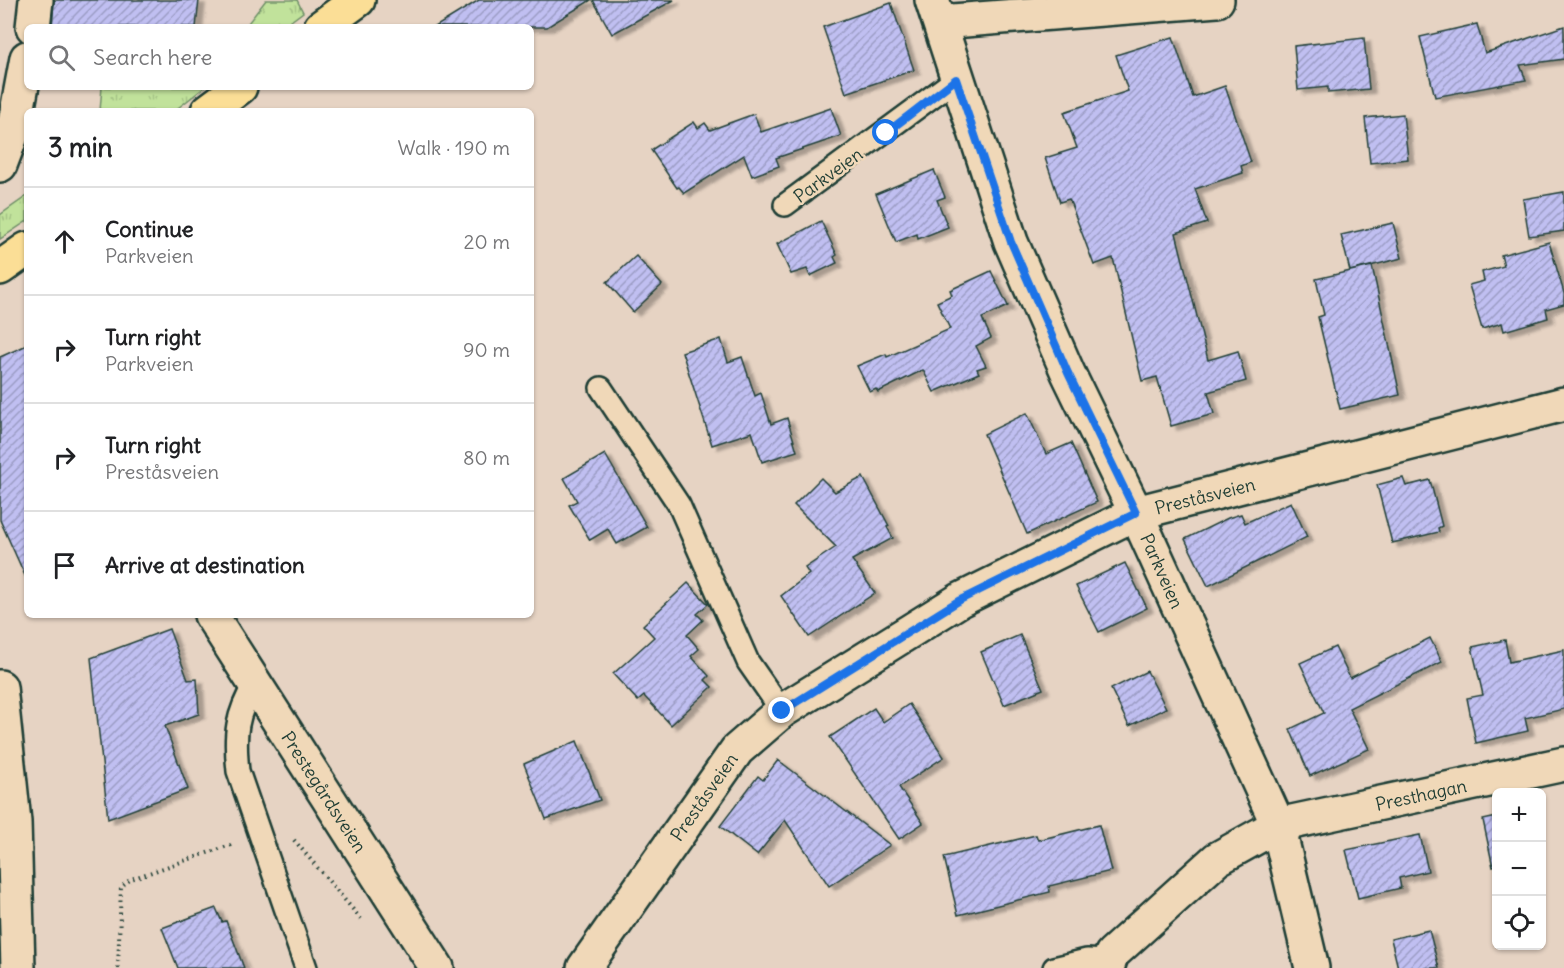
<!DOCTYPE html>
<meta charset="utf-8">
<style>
:root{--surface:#fff;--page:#f6f6f6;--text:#202124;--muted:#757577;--line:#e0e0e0}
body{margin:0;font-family:Delius,sans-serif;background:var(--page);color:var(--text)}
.controls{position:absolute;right:18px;bottom:18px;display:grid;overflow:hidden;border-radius:9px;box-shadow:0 2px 4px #0004}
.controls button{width:54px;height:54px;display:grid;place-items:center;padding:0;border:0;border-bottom:2px solid var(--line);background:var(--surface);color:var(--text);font:30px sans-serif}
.stop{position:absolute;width:18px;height:18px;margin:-14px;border:4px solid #1a73e8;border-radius:50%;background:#fff}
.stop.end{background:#1a73e8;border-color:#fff;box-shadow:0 2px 6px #0008}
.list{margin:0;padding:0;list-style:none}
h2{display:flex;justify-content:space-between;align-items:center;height:78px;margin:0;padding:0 24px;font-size:26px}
h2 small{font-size:20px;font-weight:400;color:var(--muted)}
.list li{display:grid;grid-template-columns:39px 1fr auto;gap:18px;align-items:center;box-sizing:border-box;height:108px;padding:0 24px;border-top:2px solid var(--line)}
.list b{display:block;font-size:22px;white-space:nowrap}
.list p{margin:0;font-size:20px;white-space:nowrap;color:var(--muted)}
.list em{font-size:20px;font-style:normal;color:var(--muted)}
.icon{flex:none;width:33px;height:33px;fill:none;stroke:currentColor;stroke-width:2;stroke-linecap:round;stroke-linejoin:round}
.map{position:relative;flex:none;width:1564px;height:968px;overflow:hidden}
.search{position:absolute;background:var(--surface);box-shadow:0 2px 4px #0004;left:24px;top:24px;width:510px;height:66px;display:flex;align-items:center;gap:15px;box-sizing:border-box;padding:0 21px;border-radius:9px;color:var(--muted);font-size:22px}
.panel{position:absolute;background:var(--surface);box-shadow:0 2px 4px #0004;left:24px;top:108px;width:510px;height:510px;border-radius:9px}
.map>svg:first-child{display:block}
.grass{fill:url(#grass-tufts);stroke:#709068;stroke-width:1.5}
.building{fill:url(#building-hatch);stroke:#1f3d34;stroke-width:1.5;filter:url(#shadow)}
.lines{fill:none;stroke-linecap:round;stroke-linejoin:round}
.service-casing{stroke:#1f3d34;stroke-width:26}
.minor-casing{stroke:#1f3d34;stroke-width:38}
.primary-casing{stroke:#1f3d34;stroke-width:38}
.path{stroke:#1f3d34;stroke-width:4;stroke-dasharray:1.5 4.5;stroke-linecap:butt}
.service{stroke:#f0d8b8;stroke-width:21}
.minor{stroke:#f0d8b8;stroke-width:33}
.primary{stroke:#fbde96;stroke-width:33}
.route{stroke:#1a73e8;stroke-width:8}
.labels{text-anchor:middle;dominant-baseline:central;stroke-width:5;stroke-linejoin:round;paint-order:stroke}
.street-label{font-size:18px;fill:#1f3d34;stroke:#f0d8b8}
</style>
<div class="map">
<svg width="1564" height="968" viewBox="0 0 1564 968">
<defs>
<pattern id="grass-tufts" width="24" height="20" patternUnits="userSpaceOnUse" patternTransform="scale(1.5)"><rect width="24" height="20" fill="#c1e29b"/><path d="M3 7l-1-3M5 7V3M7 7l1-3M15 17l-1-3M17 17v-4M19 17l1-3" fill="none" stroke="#a5c386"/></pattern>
<pattern id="building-hatch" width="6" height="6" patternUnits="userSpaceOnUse" patternTransform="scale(1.5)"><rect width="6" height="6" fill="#c0bff1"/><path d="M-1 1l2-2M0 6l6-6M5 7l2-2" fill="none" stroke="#9b9cc4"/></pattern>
<filter id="shadow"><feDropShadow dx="6" dy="4" stdDeviation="1.5" flood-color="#0004"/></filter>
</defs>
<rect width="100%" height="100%" fill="#e6d3c3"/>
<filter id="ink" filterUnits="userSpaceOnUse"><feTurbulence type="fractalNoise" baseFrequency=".0167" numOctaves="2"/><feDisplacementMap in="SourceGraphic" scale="12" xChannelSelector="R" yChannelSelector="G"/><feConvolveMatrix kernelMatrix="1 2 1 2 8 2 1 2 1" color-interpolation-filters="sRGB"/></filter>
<g filter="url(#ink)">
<g class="grass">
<polygon points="266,0 297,0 303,12 283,27 245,27"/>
<polygon points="102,87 205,87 174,111 100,111"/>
<polygon points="27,196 27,221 0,239 0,215"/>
</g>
<g class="building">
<polygon points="54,0 199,0 196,27 52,27"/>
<polygon points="479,0 591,0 547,27 435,27"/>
<polygon points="593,0 674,0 612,34"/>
<polygon points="891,3 914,70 846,93 823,27"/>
<polygon points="1477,24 1485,53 1564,26 1564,59 1520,65 1526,80 1435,97 1420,37"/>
<polygon points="1173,37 1193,97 1225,86 1251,162 1241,166 1243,173 1195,189 1207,223 1176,233 1208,360 1238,351 1246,381 1208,392 1214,414 1171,426 1157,377 1142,381 1113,258 1094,265 1069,199 1060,202 1045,158 1077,148 1064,112 1128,91 1116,55"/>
<polygon points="1364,38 1369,89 1328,93 1328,87 1298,90 1294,46"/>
<polygon points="831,108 841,136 776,158 779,166 752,176 744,155 684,193 679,187 677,188 651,150 694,122 698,128 705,123 710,130 754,114 761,132"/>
<polygon points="1403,114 1408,159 1370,163 1365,118"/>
<polygon points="934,170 945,197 937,200 948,227 918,239 917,234 896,242 876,194"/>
<polygon points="1564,192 1564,231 1529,236 1523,199"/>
<polygon points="821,221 837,255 834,257 837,263 810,276 807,269 791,274 777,244"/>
<polygon points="1393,223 1402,258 1350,271 1341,235"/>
<polygon points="1549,242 1564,293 1564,304 1546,309 1548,318 1504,331 1502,323 1482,329 1469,285 1484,281 1482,272 1504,266 1501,255"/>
<polygon points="636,256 662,285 633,312 607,282"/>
<polygon points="1372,266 1400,395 1340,409 1318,317 1324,315 1316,279"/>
<polygon points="991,271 1008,306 982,318 991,338 976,346 986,366 977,369 979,373 934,392 923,370 878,392 876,389 870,392 857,366 886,354 887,357 950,329 937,302 952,295 950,290"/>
<polygon points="721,339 728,362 742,357 755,396 761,393 771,424 787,418 797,451 762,462 752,432 712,445 682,352"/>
<polygon points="27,345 27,580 0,520 0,357"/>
<polygon points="1027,413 1046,454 1071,443 1097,502 1027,534 984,434"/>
<polygon points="605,454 647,527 617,544 608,529 590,540 569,505 577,501 564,478"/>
<polygon points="863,477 889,526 887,527 893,538 852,560 875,593 809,637 781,596 809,574 805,568 836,547 794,505 821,478 835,492"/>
<polygon points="1403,478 1406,486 1430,480 1442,526 1438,528 1439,532 1392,543 1377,485"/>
<polygon points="1291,502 1307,537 1208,586 1185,539 1228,518 1241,514 1245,523"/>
<polygon points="1125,563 1147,608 1099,632 1076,586"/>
<polygon points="688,583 708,604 697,614 703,620 687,635 699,649 691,656 709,676 705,680 712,687 671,725 644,696 638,701 613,674 654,637 643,625"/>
<polygon points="169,629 188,680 197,679 199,714 165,726 188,789 108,819 91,658"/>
<polygon points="1020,635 1043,689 1004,705 981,652"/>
<polygon points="1430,638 1442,662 1349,708 1369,749 1310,776 1290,729 1324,713 1300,663 1335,647 1350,678"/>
<polygon points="1505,640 1509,662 1564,650 1564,709 1525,718 1528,731 1476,743 1467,698 1483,695 1472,647"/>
<polygon points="1147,671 1166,708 1129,726 1111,689"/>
<polygon points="909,704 944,757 899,787 923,823 899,839 830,737 874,708 883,722"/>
<polygon points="577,741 600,800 546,819 524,764"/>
<polygon points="778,760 890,845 829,886 785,820 757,855 720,826 758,776 763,780"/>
<polygon points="1497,817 1497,866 1493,867 1483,820"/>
<polygon points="1099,825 1111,871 1049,886 1050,892 958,915 944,857 1036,835 1038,840"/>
<polygon points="1420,835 1428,871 1399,878 1401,888 1358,898 1346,850"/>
<polygon points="216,908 222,922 226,921 244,968 178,968 162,928"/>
<polygon points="1429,930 1439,968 1398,968 1391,939"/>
</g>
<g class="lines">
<g class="service-casing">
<g id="service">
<polyline points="785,205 956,79"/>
<polyline points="601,388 679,505 748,662 782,711"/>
<path d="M 255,683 C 236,715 234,734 238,771 L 306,968"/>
<polyline points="1054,968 1087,960 1108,961"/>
</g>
</g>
<g class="minor-casing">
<g id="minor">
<polyline points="932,0 1011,242 1068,373 1136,513 1278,825 1312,968"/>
<polyline points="940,22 1217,0"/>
<polyline points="33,27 36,0"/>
<polyline points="0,165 14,128 27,58"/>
<polyline points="211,615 437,968"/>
<polyline points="0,687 14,822 18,968"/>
<polyline points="584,968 737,750 782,711 960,600 1136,513 1564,404"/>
<polyline points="1107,968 1112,954 1217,859 1278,825 1564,764"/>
</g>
</g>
<g class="primary-casing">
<g id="primary">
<polyline points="321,27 358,0"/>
<polyline points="208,111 240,87"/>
<polyline points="0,268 27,249"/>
</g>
</g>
<g class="path">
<polyline points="294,840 361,919"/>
<polyline points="118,968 121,887 131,879 234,844"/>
</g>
<use href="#service" class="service"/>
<use href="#minor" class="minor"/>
<use href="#primary" class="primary"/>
</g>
</g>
<g class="lines" filter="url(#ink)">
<polyline class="route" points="782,711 960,600 1136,513 1068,373 1011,242 956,79 886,133"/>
</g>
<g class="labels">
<g class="street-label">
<text transform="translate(828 175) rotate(-36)">Parkveien</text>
<text transform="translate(1205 496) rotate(-14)">Preståsveien</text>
<text transform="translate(1162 571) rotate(66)">Parkveien</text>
<text transform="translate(324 792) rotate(57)">Prestegårdsveien</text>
<text transform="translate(1421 795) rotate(-12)">Presthagan</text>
<text transform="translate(704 797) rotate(-55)">Preståsveien</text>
</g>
</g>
</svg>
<div class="controls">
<button>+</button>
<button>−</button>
<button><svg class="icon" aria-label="locate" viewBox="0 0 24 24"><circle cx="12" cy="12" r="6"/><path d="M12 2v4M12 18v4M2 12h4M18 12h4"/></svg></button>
</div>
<div class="stop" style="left:886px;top:133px"></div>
<div class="stop end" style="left:782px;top:711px"></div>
<div class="search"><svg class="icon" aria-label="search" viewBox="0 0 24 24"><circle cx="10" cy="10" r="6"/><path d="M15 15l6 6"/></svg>Search here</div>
<section class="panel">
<h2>3 min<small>Walk · 190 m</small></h2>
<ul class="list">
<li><svg class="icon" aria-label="ahead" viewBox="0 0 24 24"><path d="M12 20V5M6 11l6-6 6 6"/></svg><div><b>Continue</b><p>Parkveien</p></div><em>20 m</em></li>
<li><svg class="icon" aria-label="right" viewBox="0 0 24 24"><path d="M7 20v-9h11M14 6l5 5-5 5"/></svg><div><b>Turn right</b><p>Parkveien</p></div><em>90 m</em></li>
<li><svg class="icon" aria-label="right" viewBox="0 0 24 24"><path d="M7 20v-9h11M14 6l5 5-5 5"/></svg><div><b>Turn right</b><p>Preståsveien</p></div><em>80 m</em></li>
<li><svg class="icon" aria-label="arrive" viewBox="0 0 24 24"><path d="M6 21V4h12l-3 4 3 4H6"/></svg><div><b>Arrive at destination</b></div></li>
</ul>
</section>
</div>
